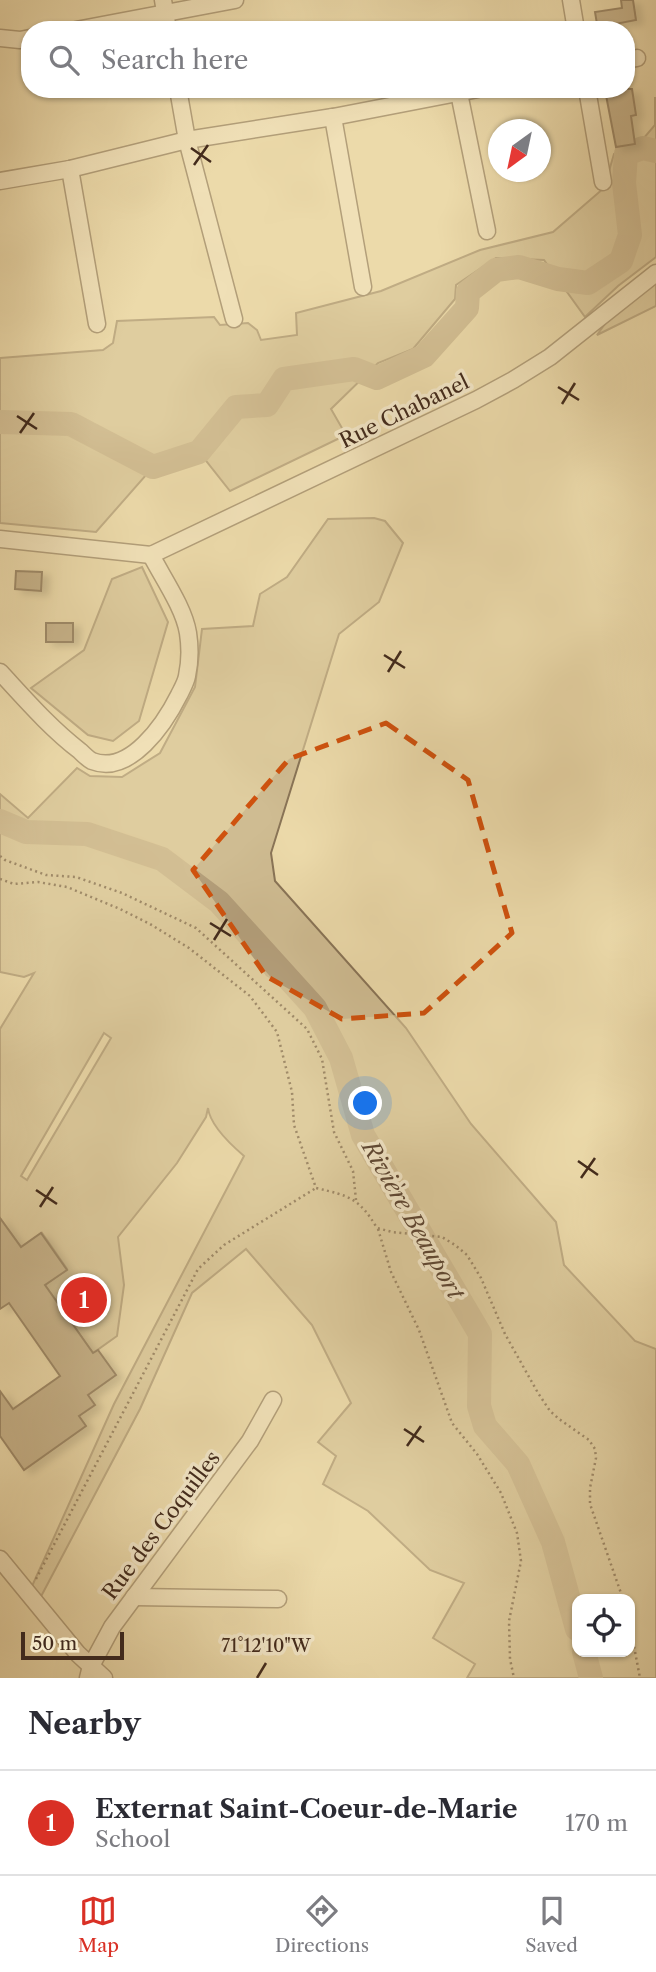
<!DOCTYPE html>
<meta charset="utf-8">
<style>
:root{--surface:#fff;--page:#f7f7f7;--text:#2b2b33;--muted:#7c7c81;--line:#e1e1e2;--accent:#d93025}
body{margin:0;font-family:"Libre Caslon Text",serif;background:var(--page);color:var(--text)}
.controls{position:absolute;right:21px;bottom:21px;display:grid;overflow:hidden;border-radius:14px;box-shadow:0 2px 5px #0004}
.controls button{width:63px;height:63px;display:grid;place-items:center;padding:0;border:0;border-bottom:2px solid var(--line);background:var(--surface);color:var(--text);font:35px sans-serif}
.compass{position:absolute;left:488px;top:119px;width:63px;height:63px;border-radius:50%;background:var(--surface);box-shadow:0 2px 5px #0004;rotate:213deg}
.scale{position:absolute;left:21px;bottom:18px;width:103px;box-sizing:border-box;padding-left:7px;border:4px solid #432b1c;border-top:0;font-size:19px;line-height:24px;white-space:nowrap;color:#432b1c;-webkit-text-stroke:5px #f3e7c8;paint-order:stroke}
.you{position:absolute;left:366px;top:1104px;width:24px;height:24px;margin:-18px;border:5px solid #fff;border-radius:50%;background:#1a73e8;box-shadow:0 0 0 10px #1a73e833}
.badge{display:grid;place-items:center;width:46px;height:46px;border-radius:50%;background:var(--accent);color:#fff;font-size:23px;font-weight:700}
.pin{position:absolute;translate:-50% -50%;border:4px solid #fff;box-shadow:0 2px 7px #0006}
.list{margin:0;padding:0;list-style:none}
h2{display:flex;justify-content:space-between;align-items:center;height:91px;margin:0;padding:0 28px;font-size:30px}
h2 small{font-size:23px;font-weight:400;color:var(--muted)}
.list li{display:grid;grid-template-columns:46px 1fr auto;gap:21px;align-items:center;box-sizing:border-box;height:105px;padding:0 28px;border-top:2px solid var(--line)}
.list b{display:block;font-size:26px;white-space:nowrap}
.list p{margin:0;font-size:23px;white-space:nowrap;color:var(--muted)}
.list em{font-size:23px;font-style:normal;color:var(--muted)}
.icon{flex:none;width:38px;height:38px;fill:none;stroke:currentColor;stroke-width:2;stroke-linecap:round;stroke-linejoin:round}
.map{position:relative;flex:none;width:656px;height:1678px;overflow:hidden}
.search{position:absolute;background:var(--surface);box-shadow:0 2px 5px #0004;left:21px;right:21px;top:21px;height:77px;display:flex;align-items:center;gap:18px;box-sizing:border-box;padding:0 24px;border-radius:28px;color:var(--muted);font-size:26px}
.sheet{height:196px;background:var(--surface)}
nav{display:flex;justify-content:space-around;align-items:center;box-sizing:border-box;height:98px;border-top:2px solid var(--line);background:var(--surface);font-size:19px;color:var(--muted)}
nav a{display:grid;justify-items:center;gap:4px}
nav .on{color:var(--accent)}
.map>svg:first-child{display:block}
.green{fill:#cfbc92;stroke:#897457;stroke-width:2;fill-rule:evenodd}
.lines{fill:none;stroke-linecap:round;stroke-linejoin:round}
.river{stroke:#b39e7a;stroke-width:24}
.building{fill:#9b8666;stroke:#432b1c;stroke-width:2;filter:url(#shadow)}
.minor-casing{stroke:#6d5740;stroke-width:19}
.path{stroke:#432b1c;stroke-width:2.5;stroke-dasharray:2 3.5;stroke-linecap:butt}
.minor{stroke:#f3e7c8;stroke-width:16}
.marked{fill:none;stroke:#cf520e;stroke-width:5;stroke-dasharray:14 9;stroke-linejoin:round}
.ticks{fill:none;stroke:#432b1c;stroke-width:2.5}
.labels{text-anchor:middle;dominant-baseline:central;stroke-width:7;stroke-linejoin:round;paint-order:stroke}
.street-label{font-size:21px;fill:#432b1c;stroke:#f3e7c8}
.water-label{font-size:23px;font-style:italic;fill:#5f4834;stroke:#f3e7c8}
.ticks-label{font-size:18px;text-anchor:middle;fill:#432b1c;stroke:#f3e7c8;stroke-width:7;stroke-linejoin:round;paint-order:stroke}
</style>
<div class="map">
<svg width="656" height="1678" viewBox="0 0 656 1678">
<defs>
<filter id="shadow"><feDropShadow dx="7" dy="4" stdDeviation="3.5" flood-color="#0004"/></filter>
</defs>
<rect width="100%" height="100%" fill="#ecdaaa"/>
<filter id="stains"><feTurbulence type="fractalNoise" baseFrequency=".00286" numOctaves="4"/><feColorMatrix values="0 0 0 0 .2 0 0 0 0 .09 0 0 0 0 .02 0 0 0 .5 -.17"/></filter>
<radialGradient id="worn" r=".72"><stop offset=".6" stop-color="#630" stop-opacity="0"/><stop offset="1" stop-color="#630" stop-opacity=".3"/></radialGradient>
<g class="green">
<polygon points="655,98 656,98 656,257 618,286 585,317 544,260 496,258 456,285 455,299 413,349 378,363 331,409 346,435 230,491 199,452 153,467 96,532 0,523 0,358 103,350 113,343 117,321 214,317 220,325 248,323 257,330 261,340 297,335 296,313 381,291 480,250 553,232 604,188 614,154 638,145 655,125"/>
<polygon points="656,273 656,306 597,335 625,296"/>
<path d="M 374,518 L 385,521 L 403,543 L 379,602 L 339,634 L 271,853 L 275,881 L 406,1028 L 471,1124 L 556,1222 L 564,1265 L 635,1341 L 656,1349 L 656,1678 L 467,1678 L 475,1664 L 433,1638 L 464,1583 L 430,1570 L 368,1511 L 323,1484 L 336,1456 L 318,1442 L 351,1403 L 312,1325 L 246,1249 L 192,1293 L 140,1409 L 37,1604 L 28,1595 L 114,1404 L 244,1156 C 230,1144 210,1125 208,1108 L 206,1117 L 177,1163 L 118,1237 L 124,1285 L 117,1336 L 93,1353 L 45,1285 L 67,1269 L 42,1233 L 21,1247 L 0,1218 L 0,1029 L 34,973 L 24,977 L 0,972 L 0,794 L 28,818 L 77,768 L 90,776 L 122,777 L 160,753 L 195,687 L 202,629 L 253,626 L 260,594 L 287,577 L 328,519 ZM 104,1033 L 111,1038 L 27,1180 L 21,1176 ZM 577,1599 L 630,1599 L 630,1652 L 577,1652 Z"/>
<polygon points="142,567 168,622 139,721 113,741 88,735 31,688 84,650 112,579"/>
</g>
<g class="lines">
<g class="river">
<polyline points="0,422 71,424 153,467 199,452 236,407 267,405 284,379 354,369 377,378 424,356 467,308 468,292 496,270 519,267 558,279 588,283 621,261 630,235 624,183 626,154 643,148 656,151"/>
<polyline points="0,821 26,832 87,834 162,859 219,902 315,1008 341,1058 363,1135 480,1334 479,1406 485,1426 518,1464 553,1542 577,1629"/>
<polyline points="584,1652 591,1678"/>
</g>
</g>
<g class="building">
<polygon points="621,0 633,0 636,20 615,24 616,30 598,30 595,12 622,8"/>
<polygon points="611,89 632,89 636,115 631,116 635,144 616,147 605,90"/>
<polygon points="16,571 42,572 41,591 15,589"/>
<rect x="46" y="623" width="27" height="19"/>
<polygon points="0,1218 21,1247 41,1233 67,1270 45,1285 93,1353 98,1350 116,1375 88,1395 95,1405 79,1416 86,1426 24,1470 0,1436 0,1391 13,1409 60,1376 9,1303 0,1309"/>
</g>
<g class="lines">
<g class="minor-casing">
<g id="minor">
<polyline points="163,0 168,30"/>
<polyline points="571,0 576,30"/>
<polyline points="76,30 235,0"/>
<polyline points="0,38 20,40 30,38"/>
<polyline points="626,60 637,58"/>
<polyline points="178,89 187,140 234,319"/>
<polyline points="587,89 603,182"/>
<polyline points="459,93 487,231"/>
<polyline points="333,117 363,287"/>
<polyline points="70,169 97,324"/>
<polyline points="0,181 70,169 187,140 333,117 478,89"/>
<polyline points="0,539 151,555 476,400 513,380 550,357 656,273"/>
<path d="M 0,672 C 25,699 50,728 80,751 C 83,754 88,759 92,761 C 130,776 165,723 179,695 C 182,689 186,682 187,676 C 190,662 190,646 188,633 C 184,608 163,578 151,555"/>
<polyline points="0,1559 78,1654 104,1678"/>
<polyline points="134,1597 278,1599"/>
<polyline points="88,1678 91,1666 112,1627 250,1441 273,1400"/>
</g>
</g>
<g class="path">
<polyline points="0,856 5,860 46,875 76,877 122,893 196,928 307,1029 322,1059 334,1132 353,1171 356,1200"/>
<path d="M 0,879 L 14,884 L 38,882 L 67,887 L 120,909 L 150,924 L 189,948 L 250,996 L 277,1032 L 292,1092 L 294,1125 L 316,1188 C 350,1196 359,1198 377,1228 L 392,1232 L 442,1237 L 455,1245 L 467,1255 L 481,1278 L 505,1334 L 538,1393 L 550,1411 L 559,1419 L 589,1440 L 595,1449 L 596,1458 L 590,1488 L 590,1504 L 623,1599"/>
<polyline points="378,1229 391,1272 419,1330 452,1423 477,1454 501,1493 517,1533 521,1561 509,1621 510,1659 514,1678"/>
<polyline points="36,1579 198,1269 224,1245 316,1188"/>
<polyline points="630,1625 640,1678"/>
</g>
<use href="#minor" class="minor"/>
</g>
<path d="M0 0H656V1678H0ZM 386,723 L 468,780 L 512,933 L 424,1013 L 342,1019 L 266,976 L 193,870 L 289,759 Z" fill="#ecdaaa" fill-opacity=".55" fill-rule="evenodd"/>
<path class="marked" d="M 386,723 L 468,780 L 512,933 L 424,1013 L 342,1019 L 266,976 L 193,870 L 289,759 Z"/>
<path class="ticks" d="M 191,148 L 211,162M 194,165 L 208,145M 558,387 L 579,400M 562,404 L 575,383M 17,416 L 37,429M 20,433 L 34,413M 384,655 L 405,668M 388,672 L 401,651M 210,923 L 231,936M 214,940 L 227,919M 578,1161 L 598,1175M 581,1178 L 595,1158M 36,1190 L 57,1204M 40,1207 L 53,1187M 404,1429 L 424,1442M 407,1446 L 421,1426M 257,1678 L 266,1663"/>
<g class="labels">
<g class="street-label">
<text transform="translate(404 411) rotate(-26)">Rue Chabanel</text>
<text transform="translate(161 1525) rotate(-53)">Rue des Coquilles</text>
</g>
<g class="water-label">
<text transform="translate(413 1220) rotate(60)">Rivière Beauport</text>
</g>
</g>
<g class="ticks-label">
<text x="266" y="1652">71°12'10"W</text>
</g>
<rect width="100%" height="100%" filter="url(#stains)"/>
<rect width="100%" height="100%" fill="url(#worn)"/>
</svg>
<div class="controls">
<button><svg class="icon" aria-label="locate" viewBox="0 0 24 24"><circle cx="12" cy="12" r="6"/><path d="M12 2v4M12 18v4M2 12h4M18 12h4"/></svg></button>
</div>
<svg class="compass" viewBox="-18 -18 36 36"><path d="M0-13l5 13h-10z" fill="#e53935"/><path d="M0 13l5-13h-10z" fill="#7c7c81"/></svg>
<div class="scale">50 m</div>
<div class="you"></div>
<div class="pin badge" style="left:84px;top:1300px">1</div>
<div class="search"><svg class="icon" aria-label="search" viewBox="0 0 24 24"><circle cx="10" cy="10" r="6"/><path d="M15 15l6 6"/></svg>Search here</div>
</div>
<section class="sheet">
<h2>Nearby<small></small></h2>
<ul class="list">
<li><span class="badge">1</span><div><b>Externat Saint-Coeur-de-Marie</b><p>School</p></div><em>170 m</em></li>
</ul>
</section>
<nav>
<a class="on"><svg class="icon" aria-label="map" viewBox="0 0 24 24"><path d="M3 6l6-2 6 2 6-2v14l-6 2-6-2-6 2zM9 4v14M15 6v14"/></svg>Map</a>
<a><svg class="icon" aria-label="directions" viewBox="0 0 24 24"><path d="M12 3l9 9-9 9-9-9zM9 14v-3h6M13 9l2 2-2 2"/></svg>Directions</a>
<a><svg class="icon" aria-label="saved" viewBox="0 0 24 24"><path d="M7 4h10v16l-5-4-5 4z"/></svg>Saved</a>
</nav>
